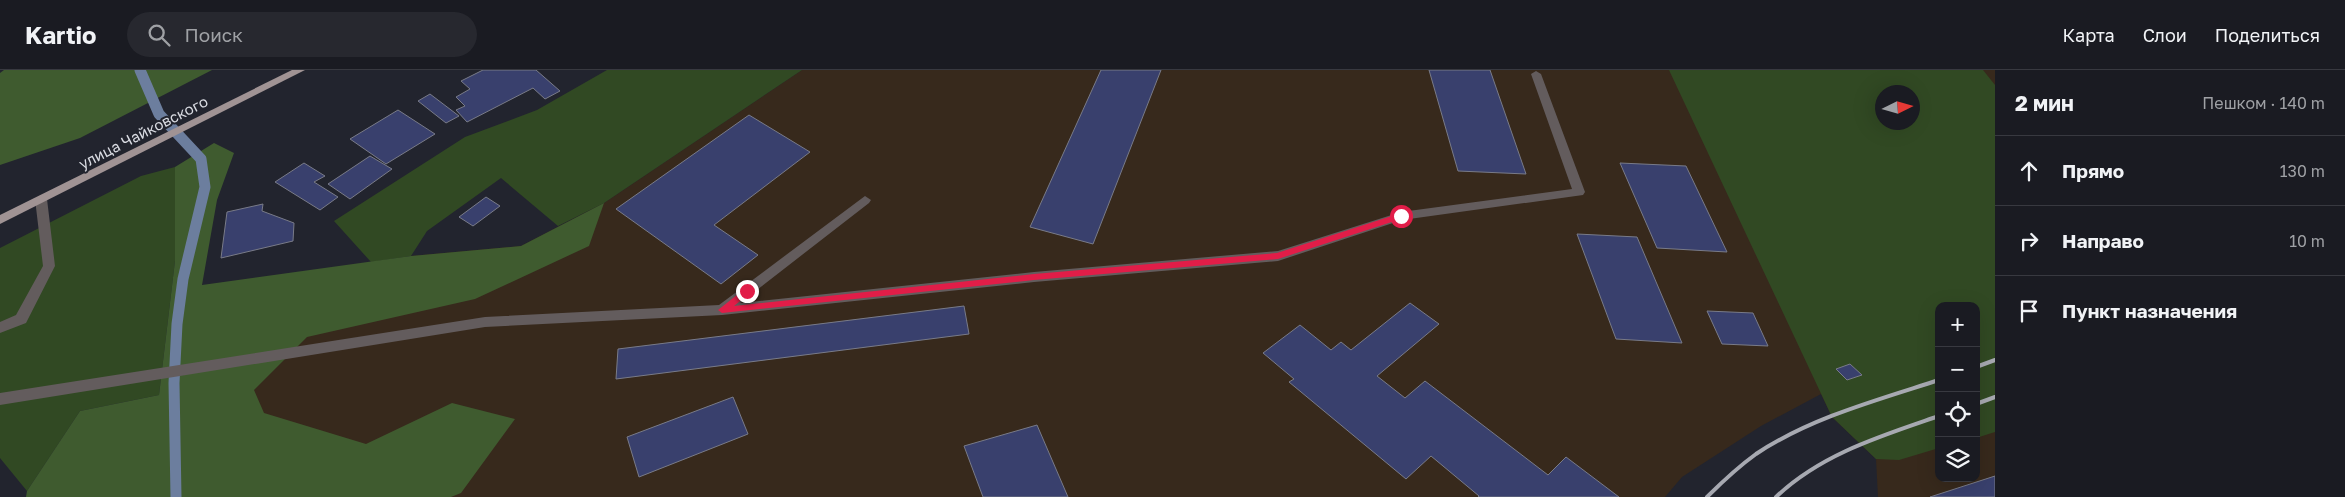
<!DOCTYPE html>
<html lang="ru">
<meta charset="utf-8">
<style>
:root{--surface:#1a1b22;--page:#27282f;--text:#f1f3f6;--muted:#9fa1a5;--line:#383940}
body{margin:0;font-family:"Golos Text",sans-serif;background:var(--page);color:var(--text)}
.controls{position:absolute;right:15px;bottom:15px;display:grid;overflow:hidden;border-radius:10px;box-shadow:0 5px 20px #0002}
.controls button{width:45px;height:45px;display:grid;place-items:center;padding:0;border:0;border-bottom:1px solid var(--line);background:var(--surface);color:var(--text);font:25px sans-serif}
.compass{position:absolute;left:1875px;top:15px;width:45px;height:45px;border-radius:50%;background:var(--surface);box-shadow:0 5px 20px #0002;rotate:85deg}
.stop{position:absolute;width:15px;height:15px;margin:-11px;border:4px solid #e11d48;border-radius:50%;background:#fff}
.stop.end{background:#e11d48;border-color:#fff;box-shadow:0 1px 5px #0008}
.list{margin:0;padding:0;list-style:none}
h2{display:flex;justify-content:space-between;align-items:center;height:65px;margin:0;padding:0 20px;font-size:21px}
h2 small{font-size:16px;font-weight:400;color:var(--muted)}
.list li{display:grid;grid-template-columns:32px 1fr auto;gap:15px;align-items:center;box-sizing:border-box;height:70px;padding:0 20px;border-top:1px solid var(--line)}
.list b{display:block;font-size:19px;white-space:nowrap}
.list em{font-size:16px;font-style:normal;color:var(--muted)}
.icon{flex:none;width:28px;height:28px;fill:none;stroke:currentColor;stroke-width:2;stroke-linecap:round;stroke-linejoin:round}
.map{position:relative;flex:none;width:1995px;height:427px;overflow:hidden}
header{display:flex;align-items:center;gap:30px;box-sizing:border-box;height:70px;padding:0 25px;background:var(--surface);border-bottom:1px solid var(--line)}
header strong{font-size:24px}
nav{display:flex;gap:28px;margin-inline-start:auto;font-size:18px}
.search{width:350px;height:45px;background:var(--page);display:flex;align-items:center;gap:12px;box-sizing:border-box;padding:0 18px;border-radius:28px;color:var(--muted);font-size:19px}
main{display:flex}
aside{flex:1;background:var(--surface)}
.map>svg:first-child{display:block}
.industrial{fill:#37291c;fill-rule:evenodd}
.green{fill:#314923;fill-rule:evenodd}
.forest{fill:#3f5b2f}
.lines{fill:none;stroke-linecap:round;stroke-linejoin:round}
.stream{stroke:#6c7e9e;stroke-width:11}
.building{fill:#39406d;stroke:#797b88}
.minor{fill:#635c5d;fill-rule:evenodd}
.major{fill:#a09394;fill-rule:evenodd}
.rail{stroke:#a7a9b1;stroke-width:4}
.route{fill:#e11d48}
.labels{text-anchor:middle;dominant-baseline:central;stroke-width:4;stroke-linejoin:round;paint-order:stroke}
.street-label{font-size:15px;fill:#d9dbe2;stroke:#22242e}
</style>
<header>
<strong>Kartio</strong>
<div class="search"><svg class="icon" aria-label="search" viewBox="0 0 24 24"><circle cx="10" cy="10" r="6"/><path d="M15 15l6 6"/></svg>Поиск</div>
<nav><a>Карта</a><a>Слои</a><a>Поделиться</a></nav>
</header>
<main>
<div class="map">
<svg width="1995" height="427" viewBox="0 0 1995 427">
<rect width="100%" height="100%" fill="#22242e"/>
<path class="industrial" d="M 802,0 L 1995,0 L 1995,427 L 1878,427 L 1876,389 L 1832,347 L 1821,324 L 1761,356 L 1682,407 L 1665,427 L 251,427 L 228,312 L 411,186 L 521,176 L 604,133 ZM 1882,22 L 1912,22 L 1912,52 L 1882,52 ZM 1939,236 L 1976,236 L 1976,408 L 1939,408 Z"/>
<g class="green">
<polygon points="607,0 802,0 604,133 558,156 501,108 427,161 411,186 371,192 334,151 465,67 537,40"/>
<path d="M 1669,0 L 1983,0 L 1995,15 L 1995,362 L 1976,368 L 1976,236 L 1939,236 L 1939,378 L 1899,390 L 1876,389 L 1832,347 ZM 1882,22 L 1912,22 L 1912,52 L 1882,52 Z"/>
<polygon points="175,97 175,191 159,325 80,341 27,421 0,388 0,178 141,106"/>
</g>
<g class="forest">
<polygon points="4,0 212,0 80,68 0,95 0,3"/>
<polygon points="214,73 234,83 217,130 202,215 411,186 521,176 604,133 589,176 475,229 307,267 254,320 264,343 366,374 452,333 515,349 461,423 451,427 26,427 27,421 80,341 159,325 175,191 175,97"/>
</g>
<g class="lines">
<polyline class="stream" points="140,0 159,44 201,89 205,117 183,209 177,254 174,313 176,427"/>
</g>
<g class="building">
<polygon points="483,0 536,0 560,21 545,29 533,18 467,52 456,40 465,36 456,27 470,19 461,11"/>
<polygon points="1101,0 1161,0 1093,174 1030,157"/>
<polygon points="1429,0 1490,0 1526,104 1458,101"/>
<polygon points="430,24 459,46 446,53 418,31"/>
<polygon points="398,40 435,64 386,94 350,69"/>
<polygon points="749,45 810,82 714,155 758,185 721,214 616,139"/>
<polygon points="370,86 392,99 350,129 328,114"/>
<polygon points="304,93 325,106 314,112 338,127 320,140 275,112"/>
<polygon points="1620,93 1686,96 1727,182 1657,178"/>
<polygon points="486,127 500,136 473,156 459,147"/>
<polygon points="263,134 262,141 294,153 293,171 221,188 227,142"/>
<polygon points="1577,164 1637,167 1682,273 1616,269"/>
<polygon points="1410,233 1439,254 1377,306 1405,328 1425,311 1548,405 1566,387 1619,427 1478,427 1479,426 1431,386 1406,409 1289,312 1294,309 1263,283 1300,255 1331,280 1341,272 1351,280"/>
<polygon points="964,236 969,264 616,309 618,279"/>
<polygon points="1707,241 1753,243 1768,276 1722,274"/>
<polygon points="1850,294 1862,305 1847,310 1836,299"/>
<polygon points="733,327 748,364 639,407 627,367"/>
<polygon points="1037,355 1068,427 983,427 964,376"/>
<polygon points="1995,406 1995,427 1930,427"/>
</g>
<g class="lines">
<g class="minor">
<polygon points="1536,1 1541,4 1585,122 1583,125 1402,150 1278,191 1034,212 722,245 485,257 0,335 0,323 485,247 719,235 865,126 871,130 869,133 740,233 1034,202 1278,181 1401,142 1572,119 1531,4"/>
<polygon points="41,125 47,129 55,196 26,253 0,263 0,252 16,245 43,196 35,129"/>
</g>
<polygon class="major" points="292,0 305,0 0,154 0,145"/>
<g class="rail">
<polyline points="1976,297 1995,290"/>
<polyline points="1976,334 1995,327"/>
<path d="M 1707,427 C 1722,412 1738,397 1756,384 C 1810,348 1877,330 1939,310"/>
<path d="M 1776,427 C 1821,384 1881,366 1939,346"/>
</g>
</g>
<polygon class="route" points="1401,143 1405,146 1404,148 1278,189 1034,210 722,243 718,240 747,217 751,221 750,223 734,236 1034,204 1277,183"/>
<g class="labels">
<g class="street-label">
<text transform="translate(143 62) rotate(-27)">улица Чайковского</text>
</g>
</g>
</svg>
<div class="controls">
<button>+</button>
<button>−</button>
<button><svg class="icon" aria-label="locate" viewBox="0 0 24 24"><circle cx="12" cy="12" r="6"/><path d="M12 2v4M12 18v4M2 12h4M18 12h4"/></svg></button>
<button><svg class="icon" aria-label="layers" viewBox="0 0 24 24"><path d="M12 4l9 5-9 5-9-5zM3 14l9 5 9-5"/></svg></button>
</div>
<svg class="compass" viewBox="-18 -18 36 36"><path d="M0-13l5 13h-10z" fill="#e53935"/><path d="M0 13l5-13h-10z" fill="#9fa1a5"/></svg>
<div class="stop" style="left:1401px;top:146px"></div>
<div class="stop end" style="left:747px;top:221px"></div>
</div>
<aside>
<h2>2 мин<small>Пешком · 140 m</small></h2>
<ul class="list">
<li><svg class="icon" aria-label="ahead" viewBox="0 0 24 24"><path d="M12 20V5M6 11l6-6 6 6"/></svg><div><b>Прямо</b></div><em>130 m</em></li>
<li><svg class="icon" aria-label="right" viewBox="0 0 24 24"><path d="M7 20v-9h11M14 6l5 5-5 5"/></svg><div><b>Направо</b></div><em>10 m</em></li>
<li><svg class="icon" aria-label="arrive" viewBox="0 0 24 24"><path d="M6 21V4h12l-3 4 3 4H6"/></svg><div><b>Пункт назначения</b></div></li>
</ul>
</aside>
</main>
